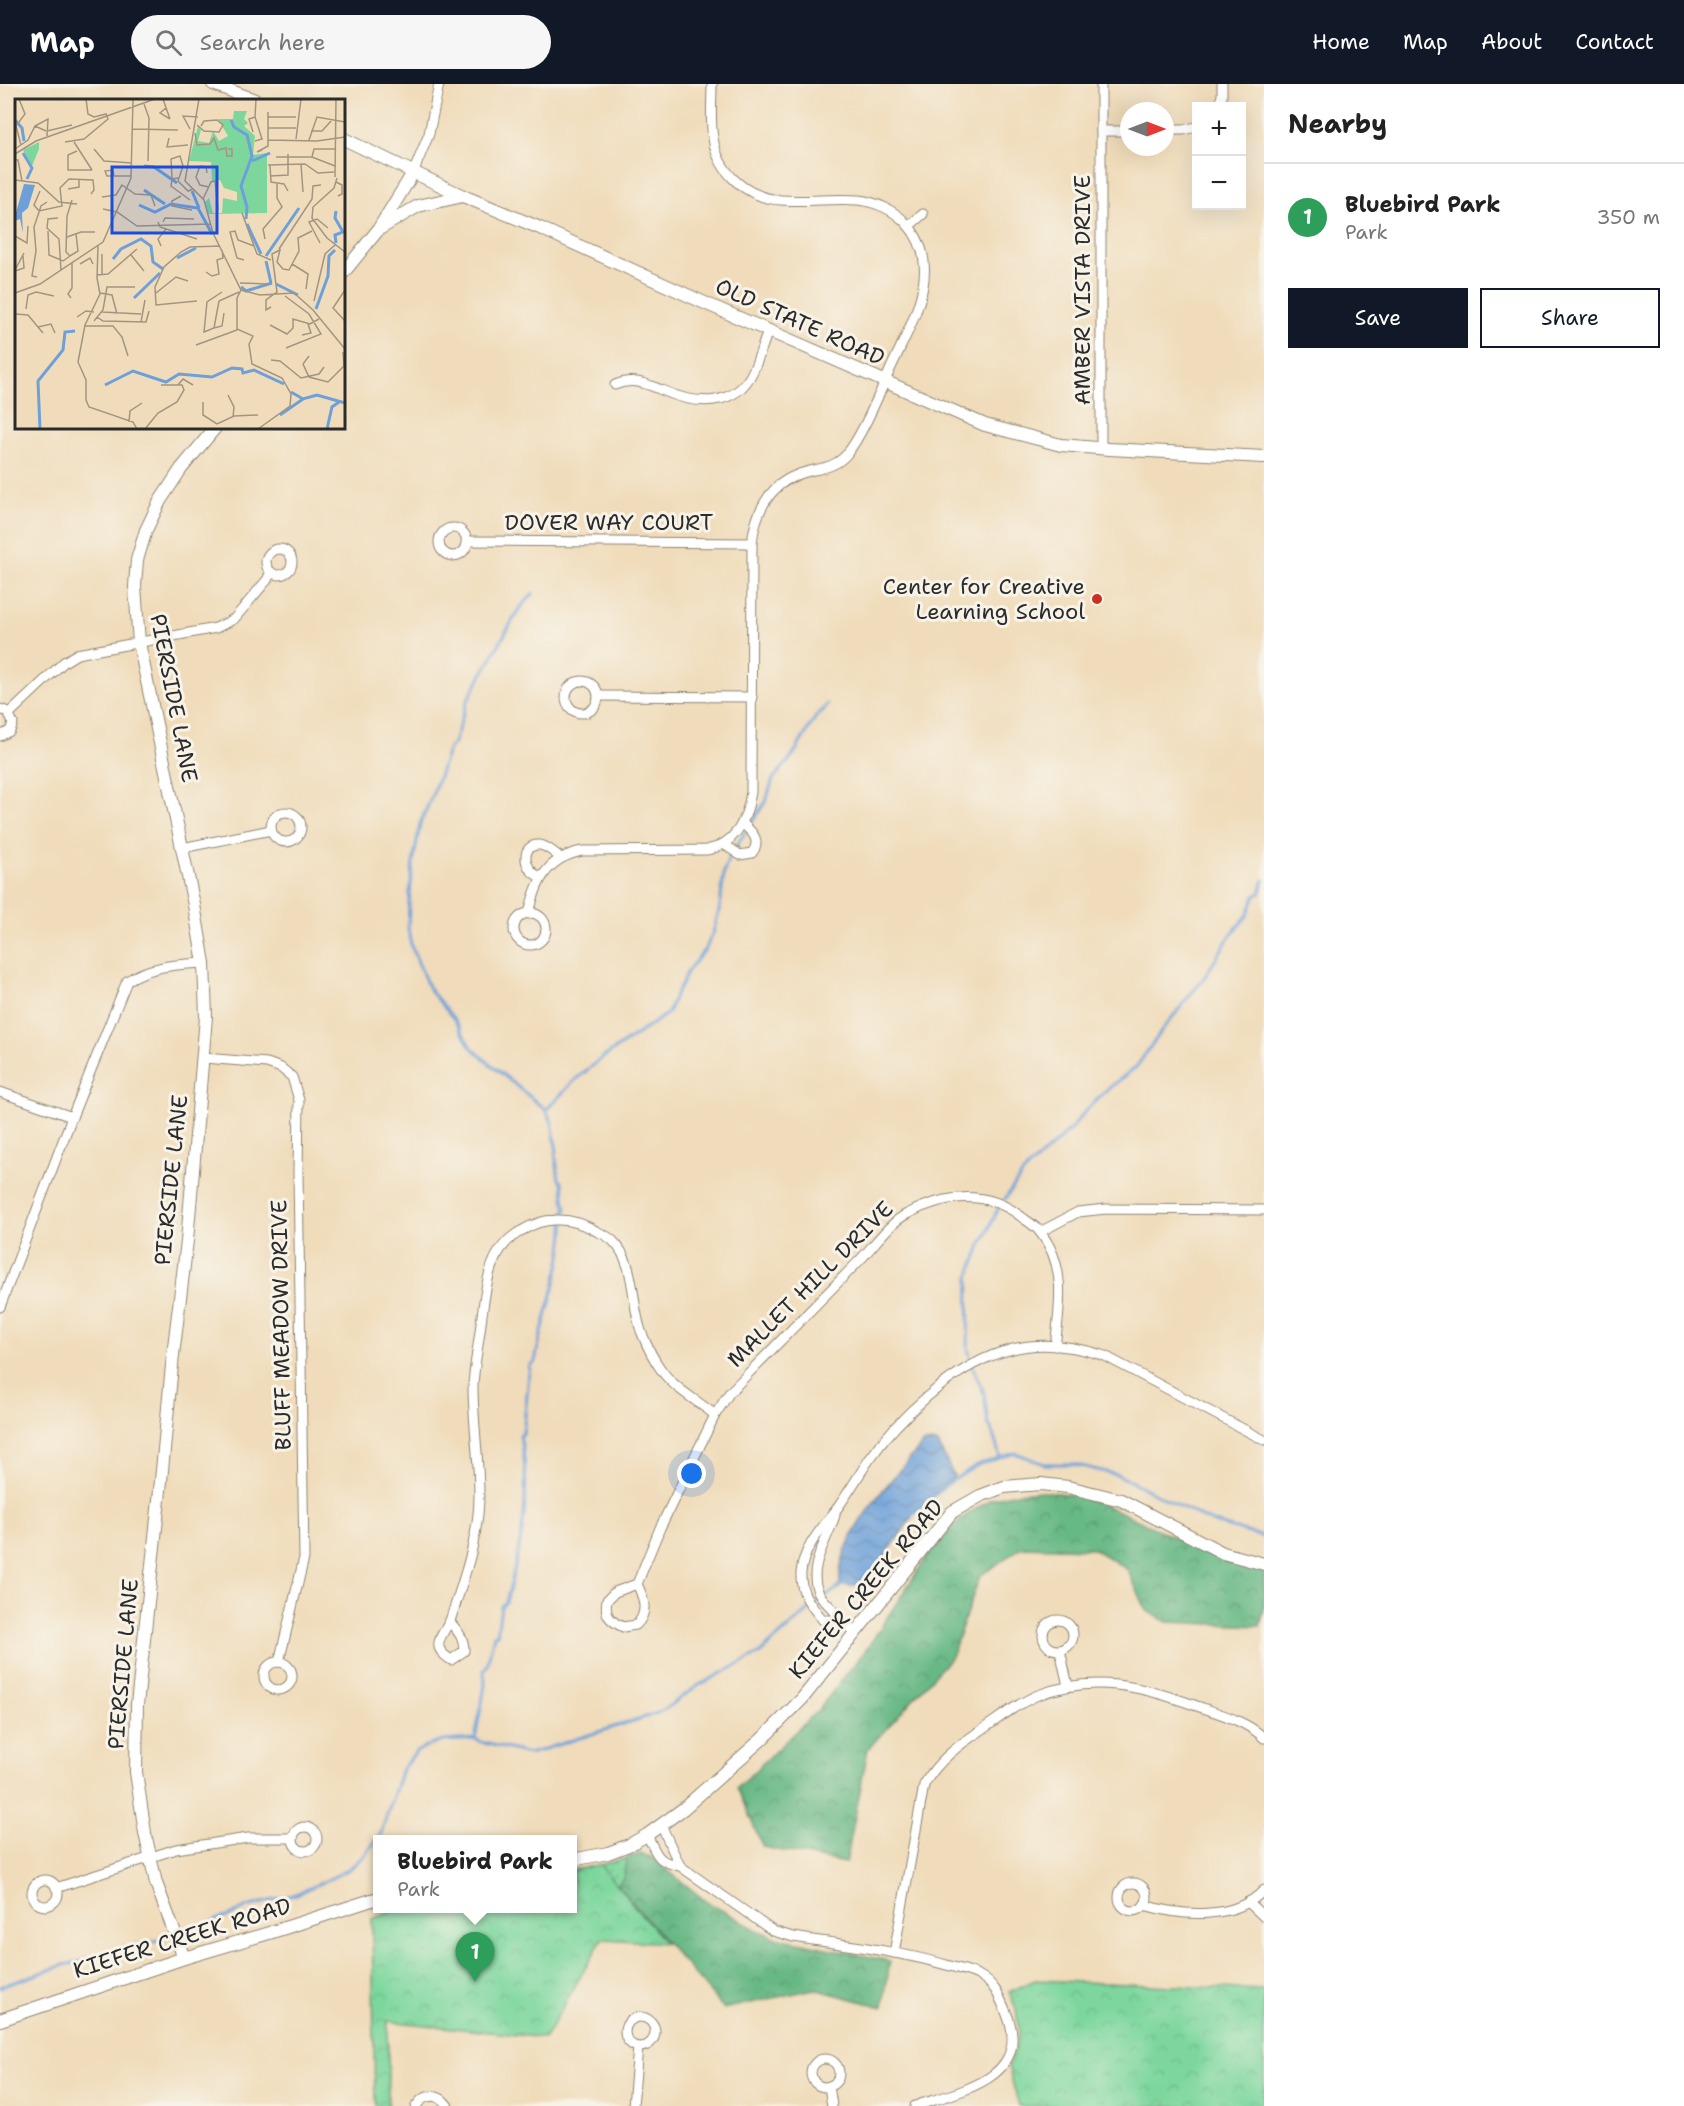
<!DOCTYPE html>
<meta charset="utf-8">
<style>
:root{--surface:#fff;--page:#f6f6f6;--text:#222;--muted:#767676;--line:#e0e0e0;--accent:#111827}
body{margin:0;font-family:"Shantell Sans",sans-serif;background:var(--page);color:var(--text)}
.controls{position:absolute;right:18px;top:18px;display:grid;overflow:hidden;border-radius:0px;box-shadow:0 6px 24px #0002}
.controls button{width:54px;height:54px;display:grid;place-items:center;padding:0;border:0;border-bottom:2px solid var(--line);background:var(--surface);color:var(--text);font:30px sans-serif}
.compass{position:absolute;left:1120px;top:18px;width:54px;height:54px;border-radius:50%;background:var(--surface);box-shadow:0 6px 24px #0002;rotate:90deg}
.you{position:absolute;left:692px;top:1390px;width:21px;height:21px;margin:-15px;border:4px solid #fff;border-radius:50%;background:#1a73e8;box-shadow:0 0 0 9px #1a73e833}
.badge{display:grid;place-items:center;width:39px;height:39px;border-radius:50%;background:var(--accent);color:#fff;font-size:20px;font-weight:700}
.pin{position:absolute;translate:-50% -50px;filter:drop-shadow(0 2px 3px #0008)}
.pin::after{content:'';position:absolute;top:32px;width:21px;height:18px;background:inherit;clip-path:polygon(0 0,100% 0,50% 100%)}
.popup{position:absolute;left:373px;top:1751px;width:204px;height:78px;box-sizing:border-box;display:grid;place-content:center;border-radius:0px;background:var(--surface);filter:drop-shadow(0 2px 4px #0005);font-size:20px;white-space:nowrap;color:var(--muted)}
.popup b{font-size:22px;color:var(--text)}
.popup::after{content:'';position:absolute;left:50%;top:100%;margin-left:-12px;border:12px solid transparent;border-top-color:var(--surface)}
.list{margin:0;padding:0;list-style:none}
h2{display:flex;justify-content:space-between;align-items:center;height:78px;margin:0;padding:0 24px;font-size:26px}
h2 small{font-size:20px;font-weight:400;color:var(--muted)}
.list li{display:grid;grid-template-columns:39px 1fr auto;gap:18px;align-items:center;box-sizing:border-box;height:108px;padding:0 24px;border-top:2px solid var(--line)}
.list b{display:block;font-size:22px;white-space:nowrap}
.list p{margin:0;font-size:20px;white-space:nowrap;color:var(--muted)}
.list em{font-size:20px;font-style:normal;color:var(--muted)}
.actions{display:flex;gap:12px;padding:18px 24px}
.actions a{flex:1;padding:14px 0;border:2px solid var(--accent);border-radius:0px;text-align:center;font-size:21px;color:var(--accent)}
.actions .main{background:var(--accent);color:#fff}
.icon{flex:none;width:33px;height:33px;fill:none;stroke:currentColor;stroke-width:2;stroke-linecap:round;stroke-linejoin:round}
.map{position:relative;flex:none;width:1264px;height:2022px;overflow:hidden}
header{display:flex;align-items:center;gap:36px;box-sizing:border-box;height:84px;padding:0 30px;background:var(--accent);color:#fff}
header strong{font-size:28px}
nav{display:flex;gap:33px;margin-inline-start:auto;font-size:21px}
.search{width:420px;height:54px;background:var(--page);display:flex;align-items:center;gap:15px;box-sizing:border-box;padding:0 21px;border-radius:33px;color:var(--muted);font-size:22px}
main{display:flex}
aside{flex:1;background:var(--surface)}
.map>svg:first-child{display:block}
.grass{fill:url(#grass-dots);stroke:#548164;stroke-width:1.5}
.forest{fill:url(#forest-crowns);stroke:#487258;stroke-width:1.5}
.park{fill:url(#park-crowns);stroke:#548164;stroke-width:1.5}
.water{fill:url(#water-waves);stroke:#4c6682;stroke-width:1.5}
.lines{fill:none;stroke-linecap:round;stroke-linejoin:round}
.stream{stroke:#6da0d9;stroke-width:3}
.minor-casing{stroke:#8e8472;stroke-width:11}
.tertiary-casing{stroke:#8e8472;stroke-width:14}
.minor{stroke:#fff;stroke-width:9}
.tertiary{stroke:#fff;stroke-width:12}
.poi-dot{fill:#c8321e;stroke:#f7f3e8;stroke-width:2}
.labels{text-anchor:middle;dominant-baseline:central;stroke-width:6;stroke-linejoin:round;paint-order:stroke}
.street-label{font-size:22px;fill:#2b2b2b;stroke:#f7f3e8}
.poi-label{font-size:22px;fill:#2b2b2b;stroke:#f7f3e8;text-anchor:end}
.inset-river{fill:none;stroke:#6da0d9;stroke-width:3}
.inset-road{fill:none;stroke:#a19581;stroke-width:1.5}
.view{fill:#1d4ed8;fill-opacity:0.15;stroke:#1d4ed8;stroke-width:3}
.inset-edge{fill:none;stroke:#2b2b2b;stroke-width:3}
</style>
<header>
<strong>Map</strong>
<div class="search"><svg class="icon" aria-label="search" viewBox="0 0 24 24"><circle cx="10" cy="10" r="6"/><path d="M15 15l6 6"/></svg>Search here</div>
<nav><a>Home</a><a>Map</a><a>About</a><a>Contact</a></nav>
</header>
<main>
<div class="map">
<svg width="1264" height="2022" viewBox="0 0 1264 2022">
<defs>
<pattern id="grass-dots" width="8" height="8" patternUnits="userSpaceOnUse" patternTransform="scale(1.5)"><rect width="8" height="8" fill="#7dd79d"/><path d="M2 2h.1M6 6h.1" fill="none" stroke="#6cb987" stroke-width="1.8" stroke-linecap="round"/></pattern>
<pattern id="forest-crowns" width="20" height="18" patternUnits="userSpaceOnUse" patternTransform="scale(1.5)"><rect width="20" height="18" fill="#66b884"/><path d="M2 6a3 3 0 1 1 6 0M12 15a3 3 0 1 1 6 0" fill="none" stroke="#54966c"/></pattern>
<pattern id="park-crowns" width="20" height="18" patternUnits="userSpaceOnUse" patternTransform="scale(1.5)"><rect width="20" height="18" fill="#7dd79d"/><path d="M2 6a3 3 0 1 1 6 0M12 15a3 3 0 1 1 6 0" fill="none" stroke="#6cb987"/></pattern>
<pattern id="water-waves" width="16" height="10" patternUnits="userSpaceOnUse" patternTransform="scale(1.5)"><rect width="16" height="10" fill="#6da0d9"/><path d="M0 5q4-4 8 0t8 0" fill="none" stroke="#5a83b0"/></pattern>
</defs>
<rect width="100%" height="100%" fill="#f7f3e8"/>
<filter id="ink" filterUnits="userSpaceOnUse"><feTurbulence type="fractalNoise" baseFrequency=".0167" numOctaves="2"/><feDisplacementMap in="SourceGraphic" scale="12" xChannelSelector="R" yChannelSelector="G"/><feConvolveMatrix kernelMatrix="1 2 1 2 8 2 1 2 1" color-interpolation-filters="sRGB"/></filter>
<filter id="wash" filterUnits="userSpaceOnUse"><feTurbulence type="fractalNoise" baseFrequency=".008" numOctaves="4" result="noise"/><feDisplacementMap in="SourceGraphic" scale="24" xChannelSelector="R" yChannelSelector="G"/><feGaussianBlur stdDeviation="1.35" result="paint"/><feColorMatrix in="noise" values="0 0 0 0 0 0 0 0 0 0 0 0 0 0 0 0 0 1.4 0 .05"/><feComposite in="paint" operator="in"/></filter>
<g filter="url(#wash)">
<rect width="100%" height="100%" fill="#f0dcba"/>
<polygon class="grass" points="626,1774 624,1793 617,1801 600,1781"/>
<g class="forest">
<polygon points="1042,1407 1067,1410 1103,1420 1229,1479 1264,1487 1264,1523 1260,1542 1167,1538 1147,1527 1127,1485 1094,1465 1022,1463 980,1492 951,1573 868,1665 846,1779 763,1763 737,1704 818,1626 868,1563 932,1465 959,1436 991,1415 1016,1409"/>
<polygon points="640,1770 651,1773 707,1818 757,1846 778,1854 890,1877 883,1923 814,1905 724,1925 617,1801 624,1793 626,1774"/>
</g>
<g class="park">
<polygon points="600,1781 665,1859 602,1855 545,1954 388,1937 388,2022 375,2022 372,1835 403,1824 572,1824 573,1786"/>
<polygon points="1035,1896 1264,1906 1264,2022 1019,2022 1008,1982 1015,1964 1019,1948 1016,1925 1009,1908"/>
</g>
<path class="water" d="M 931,1358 L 938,1360 L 954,1392 L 916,1427 L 867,1498 L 850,1502 L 840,1500 C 835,1454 894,1392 923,1360 Z"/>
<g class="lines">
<g class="stream">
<polyline points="546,1026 575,996 598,977 668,929 675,911 682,900 687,888 706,864 713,849 720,823 724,787 730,771 766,717 773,695 792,673 815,634 828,620"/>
<polyline points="1000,1373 991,1344 988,1340 984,1309 973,1284 968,1264 969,1193 980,1164 998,1125 1023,1089 1073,1043 1085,1027 1107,1006 1137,982 1163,945 1204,894 1230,852 1247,832 1255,812 1260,809 1264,796"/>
<polyline points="914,1430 949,1399 977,1381 1015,1369 1044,1380 1073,1380 1118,1391 1214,1439 1264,1453"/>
<path d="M 475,1655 L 485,1601 L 484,1585 L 487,1582 L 494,1551 L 497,1550 L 501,1522 L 506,1518 C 521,1463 533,1408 520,1351 L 523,1350 L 530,1281 L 535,1278 C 544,1228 567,1179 564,1128 L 566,1127 L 562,1098 L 559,1095 L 555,1069 L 557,1068 L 552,1038 L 546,1026 L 485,976 L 471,963 L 454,935 L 429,905 L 411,861 L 408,844 L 409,819 L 413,779 L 420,740 L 432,712 L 449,664 L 454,659 L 467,617 L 519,525 L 533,510"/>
<polyline points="178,1851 193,1848 216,1836 230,1832 247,1823 293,1811 308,1805 348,1786 364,1772 380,1752 402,1685 416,1668 425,1663 443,1657 475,1655 484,1659 529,1670 655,1630 665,1625 699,1601 759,1570 816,1520 842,1501 848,1500"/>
<polyline points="0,1903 64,1881 102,1872 125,1864 172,1853"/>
</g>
</g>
</g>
<g filter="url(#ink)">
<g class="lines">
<g class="minor-casing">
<g id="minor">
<polyline points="1101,0 1101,365"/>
<polyline points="1218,22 1222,12 1222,0"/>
<polyline points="1165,46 1183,46 1196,43"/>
<polyline points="1101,47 1129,47"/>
<polyline points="413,89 429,50 439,0"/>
<polyline points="909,142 923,130"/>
<path d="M 615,301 C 633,293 647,300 664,307 C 696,321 736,324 753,287 C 759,274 763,260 768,247"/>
<circle cx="453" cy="458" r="14"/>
<polyline points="466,457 752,459"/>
<circle cx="279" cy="478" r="13"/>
<circle cx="582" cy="613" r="16"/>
<polyline points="598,612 752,613"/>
<polyline points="0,625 8,628 13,639 10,647 0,652"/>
<polyline points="10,629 64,578 77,570 216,544 234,535 267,496 271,488"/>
<circle cx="286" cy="743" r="15"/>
<path d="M 725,761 L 740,771 L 752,769 C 762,756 752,748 742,739"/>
<polyline points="182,764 271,746"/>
<path d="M 541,793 C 521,786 521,759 540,761 C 548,762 555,770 561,774"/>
<circle cx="530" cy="845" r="16"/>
<path d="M 529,830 C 536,797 547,774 582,767 L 707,766 C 736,760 747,736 751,708 L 752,459 C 755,430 768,402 797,391 C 814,384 833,386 846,371 C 862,352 879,310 890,286 C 910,241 947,183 906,139 C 894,126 876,118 858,116 C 833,114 807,118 781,116 C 747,114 718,89 713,54 C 710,37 712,18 712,0"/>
<polyline points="204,974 267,979 281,984 292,993 299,1016 298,1089 304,1474 279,1578"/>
<polyline points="0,1008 72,1033"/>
<polyline points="1040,1148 1078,1128 1106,1125 1264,1126"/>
<path d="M 0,1223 L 72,1033 L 127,897 C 151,881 177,881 204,879"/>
<path d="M 835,1431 C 829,1454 807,1482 818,1507 C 823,1519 835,1524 840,1536"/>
<path d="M 637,1500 C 644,1514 649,1529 636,1541 L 623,1543 C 610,1537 604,1531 607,1516 L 615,1508 L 637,1500 L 660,1444 L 715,1331 L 730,1308 C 773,1264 816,1221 858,1178 C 872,1164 890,1138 907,1130 C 943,1111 984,1105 1019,1131 C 1025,1136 1035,1141 1040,1148 C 1067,1181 1060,1223 1055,1262"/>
<circle cx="1058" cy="1551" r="15"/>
<path d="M 450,1538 C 458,1548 464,1553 464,1567 L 451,1576 C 447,1573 440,1569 439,1563 C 437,1554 448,1543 451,1534 C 464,1494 479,1453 479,1411 C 479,1374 473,1338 473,1302 C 474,1281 479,1259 481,1239 C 486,1204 487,1166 521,1147 C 531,1141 543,1136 555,1136 C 571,1135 585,1140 598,1148 C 603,1150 609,1153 613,1157 C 636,1179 631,1219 641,1247 C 646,1260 654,1276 662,1287 C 675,1305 698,1317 715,1331"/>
<path d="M 855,1547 L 840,1536 L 823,1536 C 811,1522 800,1509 801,1489 C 803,1464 822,1444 836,1426 C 848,1410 858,1392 869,1376 C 898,1334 952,1284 1002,1268 C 1035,1257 1072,1261 1105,1272 L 1264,1356"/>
<polyline points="1060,1566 1068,1602"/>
<circle cx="278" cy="1592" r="14"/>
<polyline points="661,1741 680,1782"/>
<circle cx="305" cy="1755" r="12"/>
<path d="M 647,1751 C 658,1772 656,1777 680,1782 L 773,1847 L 793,1853 C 845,1861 899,1867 950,1882 C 960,1885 972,1887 980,1892 C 995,1900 1000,1914 1006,1928 C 1034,1994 961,2007 915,2022"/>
<circle cx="45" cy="1809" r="13"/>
<circle cx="1133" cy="1813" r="14"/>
<polyline points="56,1804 176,1765 248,1754 293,1754"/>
<polyline points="1248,1818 1264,1833"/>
<path d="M 1144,1821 C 1181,1832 1235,1837 1264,1806"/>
<path d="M 894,1869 L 924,1701 C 937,1677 960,1660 983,1645 C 1001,1633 1018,1619 1038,1611 C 1093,1590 1141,1602 1194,1621 C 1217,1629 1247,1637 1264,1654"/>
<circle cx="640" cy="1948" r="15"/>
<circle cx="825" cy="1989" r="14"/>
<polyline points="829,2002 832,2022"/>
<path d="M 416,2022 C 425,2009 439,2009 448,2022"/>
<polyline points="633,2022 638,1963"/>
</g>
</g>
<g class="tertiary-casing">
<g id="tertiary">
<polyline points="213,0 255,16"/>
<polyline points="344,55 463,112 540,144 707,220 985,341 1061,361 1109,365 1264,373"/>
<polyline points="381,144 418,122 463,112"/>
<polyline points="344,188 378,146 413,89"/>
<polyline points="572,1776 608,1769 629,1761 647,1751 683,1725 762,1655 802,1615 952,1428 980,1412 1004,1403 1041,1400 1068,1403 1121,1416 1223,1469 1264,1480"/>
<polyline points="184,1874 156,1799 145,1749 136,1688 137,1621 161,1397 173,1271 187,1157 206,933 204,879 194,821 139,559 135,502 137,476 146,446 160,417 181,385 215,344"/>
<polyline points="0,1936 184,1874 269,1849 378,1814"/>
</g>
</g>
<use href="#minor" class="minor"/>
<use href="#tertiary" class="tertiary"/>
</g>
</g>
<circle class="poi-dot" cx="1097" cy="515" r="6"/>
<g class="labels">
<g class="street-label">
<text transform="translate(1082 206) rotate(-90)">AMBER VISTA DRIVE</text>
<text transform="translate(800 238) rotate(24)">OLD STATE ROAD</text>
<text x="609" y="438">DOVER WAY COURT</text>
<text transform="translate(174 614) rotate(79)">PIERSIDE LANE</text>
<text transform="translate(171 1096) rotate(-84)">PIERSIDE LANE</text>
<text transform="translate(810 1200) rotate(-45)">MALLET HILL DRIVE</text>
<text transform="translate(281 1241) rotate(-91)">BLUFF MEADOW DRIVE</text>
<text transform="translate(866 1505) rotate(-50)">KIEFER CREEK ROAD</text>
<text transform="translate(123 1580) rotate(-85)">PIERSIDE LANE</text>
<text transform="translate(182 1854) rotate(-17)">KIEFER CREEK ROAD</text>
</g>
<g class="poi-label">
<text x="1085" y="502">Center for Creative<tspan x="1085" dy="25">Learning School</tspan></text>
</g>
</g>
<g transform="translate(15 15)">
<rect width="330" height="330" fill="#f0dcba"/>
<path d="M 24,43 L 24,50 L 17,67 L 8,51 Z" fill="#7dd79d"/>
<path d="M 219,12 L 232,12 L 229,20 L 233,24 L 229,27 L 240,37 L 238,56 L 252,54 L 252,114 L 193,115 L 190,103 L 194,99 L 198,114 L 207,114 L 208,99 L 222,102 L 222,93 L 209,89 L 205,81 L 197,82 L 196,63 L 174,62 L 183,27 L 186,31 L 183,42 L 194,44 L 198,32 L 204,42 L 213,37 L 203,20 L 218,20 Z" fill="#7dd79d"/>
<path d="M 9,85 L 20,86 L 13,109 L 7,114 L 8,134 L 5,120 L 0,122 L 0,117 Z" fill="#6da0d9"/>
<path class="inset-river" d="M 0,21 L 7,29 L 9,42M 216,21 L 219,28 L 232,36 L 237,57 L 226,87 L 232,108 L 231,120M 8,54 L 17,69 L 12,80M 237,62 L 255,54M 129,67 L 139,68 L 162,84M 129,91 L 150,105M 177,92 L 184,109M 124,106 L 140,113 L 156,105 L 183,109 L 197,135M 232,125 L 246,155M 321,144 L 320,136 L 328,133 L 320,119 L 321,112M 251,157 L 284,109M 162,159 L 181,149M 98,160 L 106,150 L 126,140 L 136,147 L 138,163 L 148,170M 251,162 L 256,184M 261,185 L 283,196M 226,188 L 231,192 L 257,184M 119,199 L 145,174M 301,210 L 313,177 L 314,157 L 320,151M 90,286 L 118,272 L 151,283 L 164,275 L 197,278 L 217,269 L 227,270 L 228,274 L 239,271 L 269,285M 276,293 L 288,300 L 302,296 L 330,304M 265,316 L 288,300M 25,330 L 23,282 L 48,251 L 50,233 L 60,232M 312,330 L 317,308 L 324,303"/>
<path class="inset-road" d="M 4,0 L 10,15 L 1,27 L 6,46M 148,0 L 155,20M 184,0 L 170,82 L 189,101 L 198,134 L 226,191 L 245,196 L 279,194 L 298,211 L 330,250M 129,5 L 134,19 L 133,62M 151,9 L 145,14 L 155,20M 253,18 L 281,18M 182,26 L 189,32 L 204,33 L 208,26 L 202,21 L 189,22 L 186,27M 20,27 L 33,20 L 32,37M 253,29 L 281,29M 117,30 L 163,31M 175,30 L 168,17 L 183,18M 32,32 L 57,26M 296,32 L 307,32 L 316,22M 238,33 L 234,20 L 240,18M 180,34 L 182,46 L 195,45 L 199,39 L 203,51 L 211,49 L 212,57 L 217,57 L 217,50 L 213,50M 154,39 L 152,48 L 173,46M 281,40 L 286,0M 253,41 L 302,42 L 330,38M 294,41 L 302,18 L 330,23M 240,42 L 247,40 L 240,18 L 241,0M 50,43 L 69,40 L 93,20 L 91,15 L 79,18 L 73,15 L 71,0M 59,43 L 77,71M 0,50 L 13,41 L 20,27 L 31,32M 79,50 L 89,62 L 117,64M 247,51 L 242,53 L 253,47 L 253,13M 62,52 L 53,56 L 53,71 L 77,71M 0,55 L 21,42 L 140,0M 261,58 L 297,58 L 320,67M 297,58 L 299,50 L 320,50M 0,61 L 3,61 L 7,82M 286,65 L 288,93M 253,66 L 290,65 L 303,74 L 319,73M 255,66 L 256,83 L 269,85 L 273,92M 192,74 L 191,68 L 185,67 L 181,78 L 185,86 L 194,88M 99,77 L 98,71 L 90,72 L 92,77 L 116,77M 255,77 L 273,76 L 273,55M 320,78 L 321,0M 163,79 L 157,80 L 156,87 L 175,101M 322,79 L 319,89 L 298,108 L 297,119 L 312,139 L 330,153M 157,80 L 156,60 L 165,57 L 168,67 L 163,82 L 173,92 L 178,90M 0,81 L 23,84 L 44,103 L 62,105M 321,83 L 327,86 L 327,95 L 323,97M 53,90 L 64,88 L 64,80M 25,92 L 19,106 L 24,112 L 47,107 L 45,89 L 54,80 L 78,81 L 79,91 L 76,95M 166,97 L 157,102 L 157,107 L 177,111M 87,98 L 101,96 L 107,86 L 120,95 L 136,96 L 140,107M 188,100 L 196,83 L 200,82 L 203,111M 57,101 L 52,117 L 51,153 L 55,157 L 63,152 L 61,135M 88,110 L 102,113 L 122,127 L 195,125M 227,114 L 242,155 L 256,161M 43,119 L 33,120 L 32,129 L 44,140 L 46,171M 143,123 L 145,128 L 182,140M 148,123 L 150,119 L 179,120M 33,132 L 34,156 L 48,162 L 55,157M 0,137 L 12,144 L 13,127M 52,138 L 66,133 L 80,133M 250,140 L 248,130 L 267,108 L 262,99 L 262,84M 305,144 L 294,123 L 302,120 L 313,129M 83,147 L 82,179 L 85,195 L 70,226 L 63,263 L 71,281 L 71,301 L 74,308 L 118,323 L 122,330M 146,147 L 143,140 L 151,130M 264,150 L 297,100 L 298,87 L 306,86M 116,156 L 129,172M 229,161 L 222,159 L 215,133 L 220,132 L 223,141 L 239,147M 65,165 L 75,159 L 78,165M 277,165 L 293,175 L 291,190M 0,171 L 9,154M 0,172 L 9,169 L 8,157M 191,173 L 197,177 L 204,175 L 202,161 L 208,159 L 207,151M 82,176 L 93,175 L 122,150M 87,176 L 87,155M 17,177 L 22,178 L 17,177 L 21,152 L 19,128 L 26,107 L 32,103M 225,184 L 253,185M 226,191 L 222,199 L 222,230 L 238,237 L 234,245 L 237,265 L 267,279 L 276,295 L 275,307 L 243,330M 330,191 L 318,209 L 330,222M 207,193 L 192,203 L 189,233 L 199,229 L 204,202 L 224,193M 0,194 L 25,185 L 88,143 L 116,79 L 118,0M 85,194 L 97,196 L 102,215M 141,194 L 161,178 L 173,182M 270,197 L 294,215 L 306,235 L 271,249M 56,199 L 53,195 L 57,189 L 57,163M 182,202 L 141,206 L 140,188 L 149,168 L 166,153 L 175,148 L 205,147M 299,202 L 310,155 L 320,146M 256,208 L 251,211 L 251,201 L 262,193 L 257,155 L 265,151 L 262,163 L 268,170 L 274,171 L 284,152 L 283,139 L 297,132M 11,210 L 13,196 L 21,193 L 39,197M 87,213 L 126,215M 0,215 L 13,216 L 28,234M 62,218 L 71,212 L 79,213M 82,218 L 88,222 L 131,223 L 134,212M 79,222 L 88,211 L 92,188 L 120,188M 126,223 L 130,201M 255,226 L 272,235 L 278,229 L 278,220 L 295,225 L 304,220M 70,227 L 98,227 L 107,238 L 113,257M 23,228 L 36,225 L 40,234M 199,229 L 207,227 L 209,214M 287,236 L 296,234 L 293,225M 181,246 L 222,231M 294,257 L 288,265 L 294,278 L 313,283 L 329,267 L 328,253M 256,261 L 265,262 L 286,279 L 304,275 L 309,268M 163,286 L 168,280 L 178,286M 213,296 L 219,308 L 218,318M 188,303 L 188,316 L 202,325 L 219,317 L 243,316M 114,323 L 115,312 L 127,304M 130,330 L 143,314 L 162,303 L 169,291 L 167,286 L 146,286"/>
<path class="view" d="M 97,68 L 202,68 L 202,134 L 97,134 Z"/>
<rect width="330" height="330" class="inset-edge"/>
</g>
</svg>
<div class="controls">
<button>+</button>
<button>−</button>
</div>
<svg class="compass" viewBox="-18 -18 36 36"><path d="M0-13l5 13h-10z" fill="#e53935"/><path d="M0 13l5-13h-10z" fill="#767676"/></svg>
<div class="you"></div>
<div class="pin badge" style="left:475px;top:1898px;background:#2e9e5b">1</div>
<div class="popup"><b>Bluebird Park</b>Park</div>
</div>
<aside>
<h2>Nearby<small></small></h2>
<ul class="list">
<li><span class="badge" style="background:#2e9e5b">1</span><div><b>Bluebird Park</b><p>Park</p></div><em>350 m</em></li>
</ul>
<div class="actions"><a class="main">Save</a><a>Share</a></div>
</aside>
</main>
